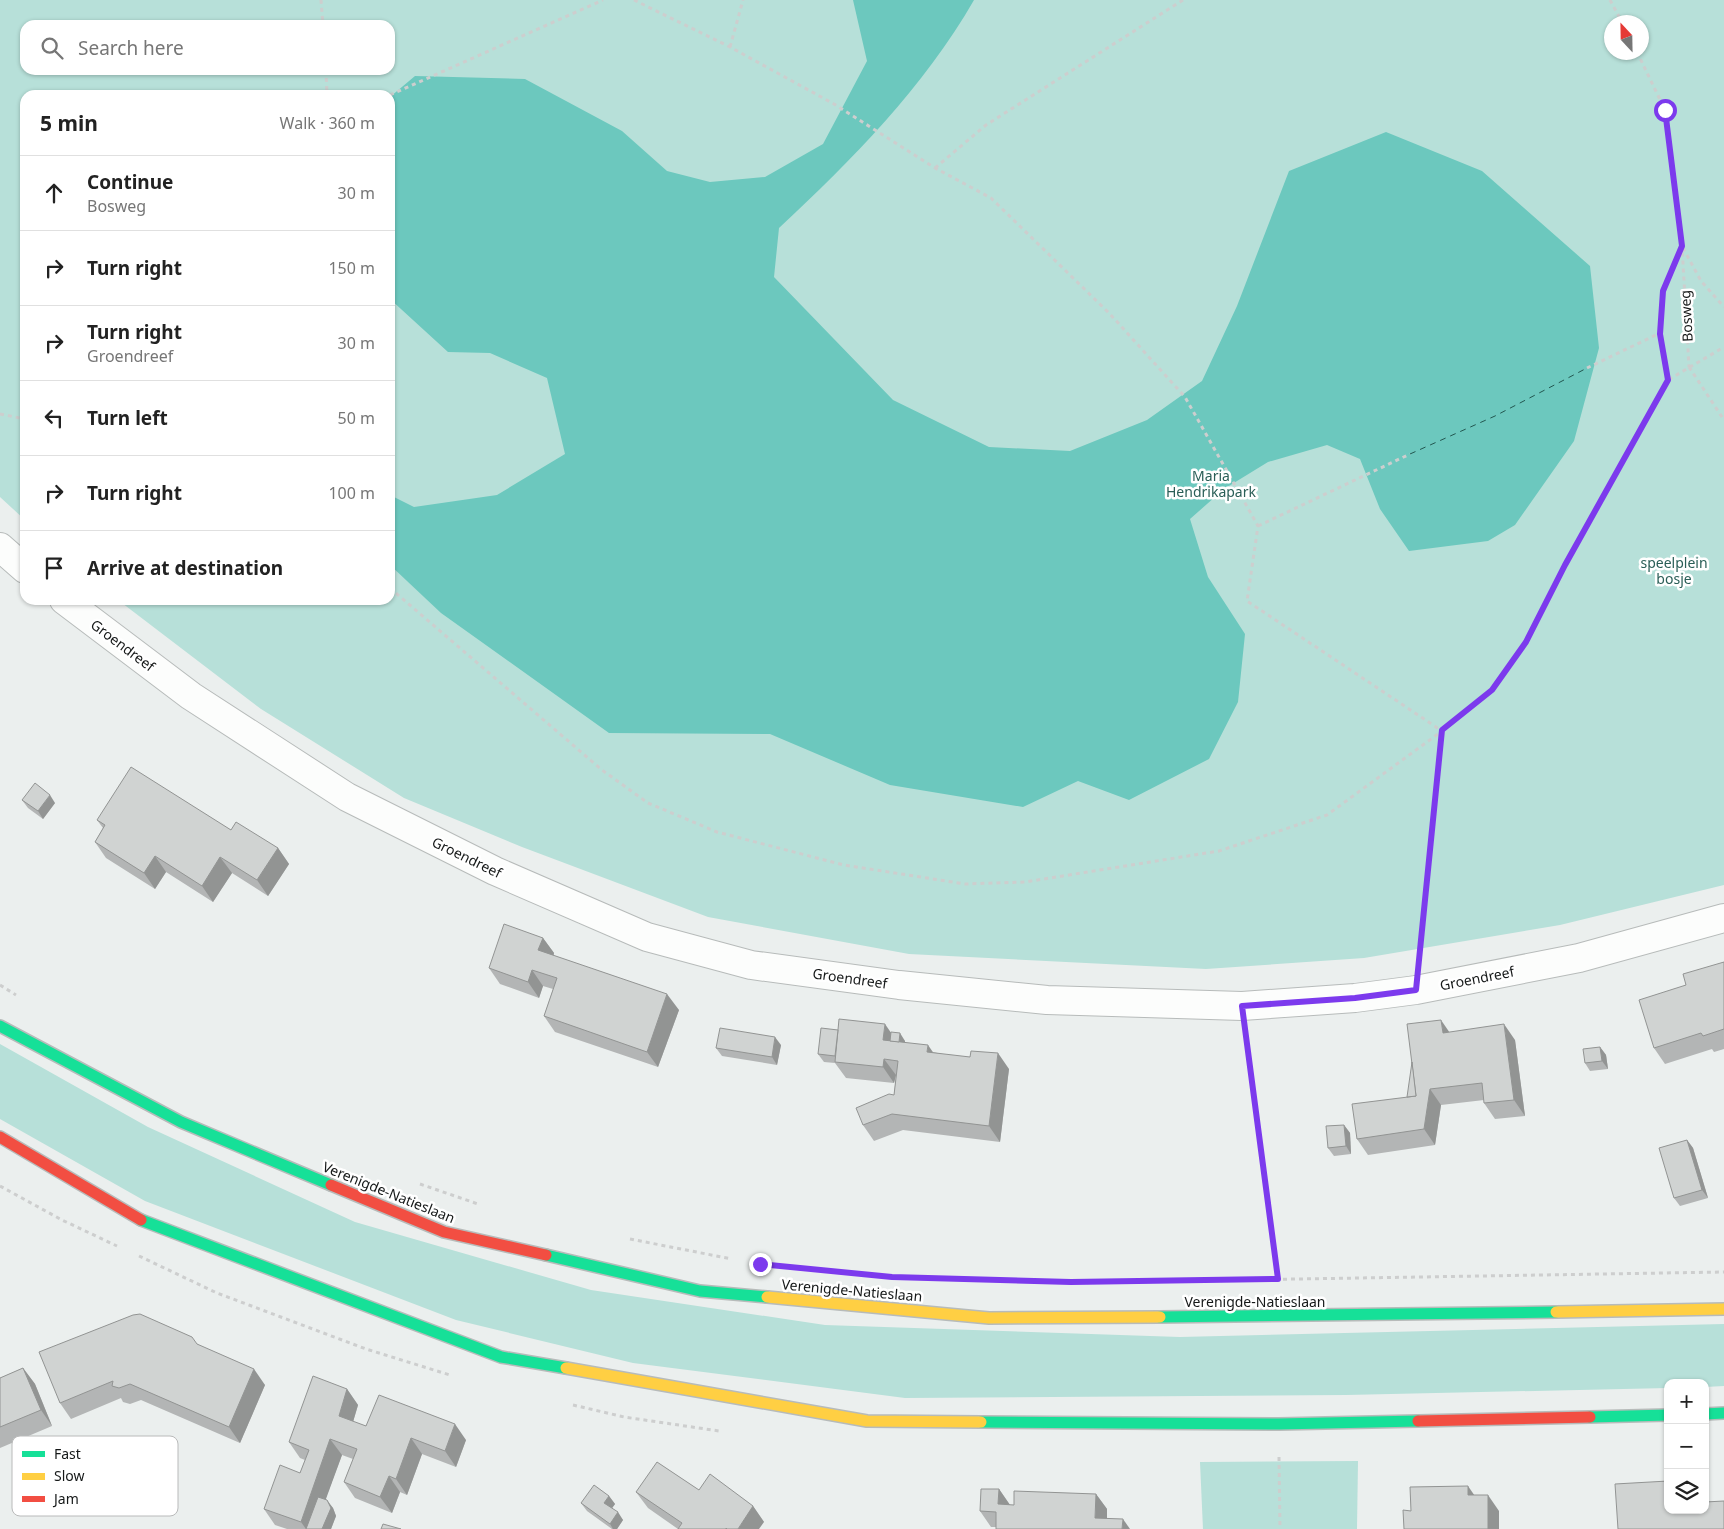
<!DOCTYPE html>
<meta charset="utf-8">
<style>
:root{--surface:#fff;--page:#f6f6f6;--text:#222;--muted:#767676;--line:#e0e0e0}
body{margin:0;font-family:"Noto Sans",sans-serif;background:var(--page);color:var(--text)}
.controls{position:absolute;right:15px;bottom:15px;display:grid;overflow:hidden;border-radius:10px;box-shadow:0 1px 4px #0004}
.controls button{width:45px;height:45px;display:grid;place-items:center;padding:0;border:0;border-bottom:1px solid var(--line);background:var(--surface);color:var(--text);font:25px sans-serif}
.compass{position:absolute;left:1604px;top:15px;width:45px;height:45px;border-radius:50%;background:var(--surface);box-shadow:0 1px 4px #0004;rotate:338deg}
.stop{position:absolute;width:15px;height:15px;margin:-11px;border:4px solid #7c3aed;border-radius:50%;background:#fff}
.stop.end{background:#7c3aed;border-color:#fff;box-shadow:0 1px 5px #0008}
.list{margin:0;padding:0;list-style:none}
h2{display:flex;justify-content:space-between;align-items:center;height:65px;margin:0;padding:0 20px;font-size:21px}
h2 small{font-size:16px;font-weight:400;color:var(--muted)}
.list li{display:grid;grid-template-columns:32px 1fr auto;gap:15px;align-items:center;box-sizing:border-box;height:75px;padding:0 20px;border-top:1px solid var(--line)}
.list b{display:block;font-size:19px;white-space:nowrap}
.list p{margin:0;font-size:16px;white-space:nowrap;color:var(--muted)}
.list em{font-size:16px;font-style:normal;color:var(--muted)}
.icon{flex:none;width:28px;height:28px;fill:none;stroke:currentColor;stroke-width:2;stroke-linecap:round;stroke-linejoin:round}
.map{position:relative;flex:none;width:1724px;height:1529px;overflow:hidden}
.search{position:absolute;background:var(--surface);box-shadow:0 1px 4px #0004;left:20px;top:20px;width:375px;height:55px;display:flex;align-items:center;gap:12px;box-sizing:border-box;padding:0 18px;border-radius:15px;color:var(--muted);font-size:19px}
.panel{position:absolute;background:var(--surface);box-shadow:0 1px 4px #0004;left:20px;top:90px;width:375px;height:515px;border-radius:15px}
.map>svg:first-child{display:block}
.green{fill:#b7e0d9;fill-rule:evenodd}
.water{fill:#6cc8be}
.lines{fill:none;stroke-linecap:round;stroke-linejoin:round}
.ferry{stroke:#235750;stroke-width:1;stroke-dasharray:6 5;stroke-linecap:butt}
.street-casing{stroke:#b7bbba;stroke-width:30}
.fast-casing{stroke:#b7bbba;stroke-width:14}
.slow-casing{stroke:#b7bbba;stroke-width:14}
.jam-casing{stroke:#b7bbba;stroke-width:14}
.path{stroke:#cdcece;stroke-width:3;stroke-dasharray:4 4;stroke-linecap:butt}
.street{stroke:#fcfdfc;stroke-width:28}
.fast{stroke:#16e098;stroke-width:11}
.slow{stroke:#ffcf43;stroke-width:11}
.jam{stroke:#f24e42;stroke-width:11}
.wall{fill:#b3b5b5}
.shaded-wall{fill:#929493}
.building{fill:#d0d3d2;stroke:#929493}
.route{stroke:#7c3aed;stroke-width:6}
.labels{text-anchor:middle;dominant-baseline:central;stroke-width:5;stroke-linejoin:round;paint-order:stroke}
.street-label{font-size:14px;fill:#151818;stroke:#fff}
.park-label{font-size:14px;fill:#2a5e57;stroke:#fff}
.key{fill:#fff;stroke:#b9baba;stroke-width:1}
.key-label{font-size:14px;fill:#151818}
</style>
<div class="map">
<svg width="1724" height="1529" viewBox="0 0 1724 1529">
<rect width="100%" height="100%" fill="#ebefee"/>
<g class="green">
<path d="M 0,0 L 1724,0 L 1724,885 L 1560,925 L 1364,958 L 1206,969 L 909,954 L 708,917 L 522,847 L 404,798 L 261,709 L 118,600 L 390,600 L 390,95 L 25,95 L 25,520 L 0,497 ZM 1612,22 L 1642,22 L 1642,52 L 1612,52 ZM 25,25 L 390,25 L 390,70 L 25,70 Z"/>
<polygon points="0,1044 148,1127 355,1222 591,1290 825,1325 1180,1337 1724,1324 1724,1386 1705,1387 1705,1383 1668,1383 1668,1388 1346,1395 905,1398 633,1363 456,1320 145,1201 0,1119"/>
<polygon points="1358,1461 1357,1529 1203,1529 1200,1462"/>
</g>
<path class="water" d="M 853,0 L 974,0 C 924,87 852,160 779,228 L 774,277 L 893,400 L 989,447 L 1070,451 L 1147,420 L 1202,381 L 1237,306 L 1289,171 L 1386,132 L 1482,171 L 1590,266 L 1599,348 L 1574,441 L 1515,525 L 1488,541 L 1409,551 L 1380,509 L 1360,459 L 1327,445 L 1268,462 L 1224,489 L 1190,519 L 1208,577 L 1245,634 L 1238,702 L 1209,759 L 1129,800 L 1078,781 L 1023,807 L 890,785 L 770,734 L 609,733 L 441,613 L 390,565 L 390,495 L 414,507 L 497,495 L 565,454 L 547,378 L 490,353 L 448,352 L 390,299 L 390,97 L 415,76 L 525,79 L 622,131 L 667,171 L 710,182 L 765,177 L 823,144 L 867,61 Z"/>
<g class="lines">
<polyline class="ferry" points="1410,454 1495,416 1587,368"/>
<g class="street-casing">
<g id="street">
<polyline points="0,547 25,569"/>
<polyline points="64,600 191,696 347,797 495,871 647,937 751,965 899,985 1047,1000 1242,1006 1355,998 1416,990 1579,958 1724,918"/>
</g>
</g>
<g class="fast-casing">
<g id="fast">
<polyline points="0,1026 181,1122 331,1185"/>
<polyline points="141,1220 501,1357 566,1368"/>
<polyline points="546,1255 700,1291 767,1297"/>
<polyline points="1160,1317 1556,1312"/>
<polyline points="1705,1414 1724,1413"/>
<polyline points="1590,1417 1668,1415"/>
<polyline points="981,1422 1279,1424 1418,1421"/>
</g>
</g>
<g class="slow-casing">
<g id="slow">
<polyline points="767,1297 989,1318 1160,1317"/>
<polyline points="1556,1312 1724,1309"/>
<polyline points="566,1368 867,1421 981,1422"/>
</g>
</g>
<g class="jam-casing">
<g id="jam">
<polyline points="0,1137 141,1220"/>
<polyline points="331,1185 444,1232 546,1255"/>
<polyline points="1418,1421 1590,1417"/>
</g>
</g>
<g class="path">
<polyline points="321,0 323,25"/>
<polyline points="634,0 730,47 834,104 935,168 991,198 1110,314 1185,397 1258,526 1247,601 1442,731"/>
<polyline points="1610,0 1622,22"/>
<polyline points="730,47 743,0"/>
<polyline points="1637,52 1665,110 1682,246 1689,367"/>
<polyline points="326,70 327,95"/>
<polyline points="390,95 603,0"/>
<polyline points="935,168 986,125 1183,0"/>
<polyline points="1683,248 1701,281 1724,307"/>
<polyline points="1689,367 1724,420"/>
<polyline points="1587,368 1660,333"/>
<polyline points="1668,380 1660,333 1663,291 1680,248"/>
<polyline points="0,414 25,419"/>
<polyline points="1258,526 1410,454"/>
<polyline points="390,588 602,770 648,803 717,832 844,865 965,884 1025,882 1219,851 1327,815 1442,731 1492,690 1527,642 1565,565 1668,380 1724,347"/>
<polyline points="1419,957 1442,731"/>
<polyline points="0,985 16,995"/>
<polyline points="1246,1038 1278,1279"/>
<polyline points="420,1184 478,1204"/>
<polyline points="0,1186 62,1220 117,1246"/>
<polyline points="630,1239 732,1259"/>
<polyline points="139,1256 217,1293 366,1349 450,1375"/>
<polyline points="942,1278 1066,1282"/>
<polyline points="1115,1282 1724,1272"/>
<polyline points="573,1405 624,1417 719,1431"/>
<polyline points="1279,1457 1280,1529"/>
</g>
<use href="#street" class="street"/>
<use href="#fast" class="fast"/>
<use href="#slow" class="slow"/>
<use href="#jam" class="jam"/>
</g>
<g class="wall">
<polygon points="22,800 55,803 43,819 28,808"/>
<polygon points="97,820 231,830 278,848 289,864 268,896 232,873 213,902 166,872 155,889 106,858 95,842 103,828"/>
<polygon points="543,938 554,953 554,956 679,1010 658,1067 555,1032 544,1016 553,989 543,986 539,998 500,984 489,968"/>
<polygon points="1724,962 1724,1049 1714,1052 1712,1049 1665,1064 1654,1048 1686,985"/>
<polygon points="838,1030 891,1032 905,1041 905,1043 933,1052 1009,1069 1000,1142 903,1130 874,1141 863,1125 894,1095 896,1075 894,1083 846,1078 835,1063 824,1062 818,1054"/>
<polygon points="1450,1032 1515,1040 1525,1116 1495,1119 1484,1103 1484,1100 1441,1105 1435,1145 1368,1155 1357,1139 1407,1097"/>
<polygon points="781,1045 777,1065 722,1056 716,1048"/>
<polygon points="1600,1047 1606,1055 1608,1069 1590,1071 1585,1063"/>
<polygon points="1344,1125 1350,1133 1351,1154 1334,1156 1328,1148"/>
<polygon points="1687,1140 1693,1148 1708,1198 1680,1206 1674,1198"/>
<polygon points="197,1344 265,1385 240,1443 141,1400 130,1404 123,1402 121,1398 71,1419 60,1403"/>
<polygon points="23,1368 35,1384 52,1426 0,1448 0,1378"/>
<polygon points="347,1389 358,1405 353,1422 366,1426 466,1440 456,1467 422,1454 407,1495 400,1492 392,1513 355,1498 344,1482 353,1459 342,1455 325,1500 333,1508 336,1516 331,1529 287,1529 275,1525 264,1509 300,1473 305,1460 300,1458 289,1442"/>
<polygon points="999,1489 1010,1505 1014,1505 1096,1494 1107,1509 996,1527 991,1527 980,1511"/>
<polygon points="699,1490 753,1506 764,1522 678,1529 648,1508 636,1492"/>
<polygon points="609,1496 615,1504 612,1508 623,1520 617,1529 612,1529 587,1511 581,1503"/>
</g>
<g class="shaded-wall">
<polygon points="50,795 55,803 43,819 38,811"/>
<polygon points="278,848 289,864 268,896 257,880"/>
<polygon points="155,856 166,872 155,889 144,873"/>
<polygon points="220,857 232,873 213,902 202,886"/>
<polygon points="543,938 554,953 549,966 538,950"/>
<polygon points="532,970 543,986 539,998 528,982"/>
<polygon points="667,994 679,1010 658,1067 647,1052"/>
<polygon points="1441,1020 1452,1036 1443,1033"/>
<polygon points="885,1024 896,1040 895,1049 883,1040"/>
<polygon points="1504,1024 1515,1040 1525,1116 1514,1100"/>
<polygon points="900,1033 905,1041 904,1057 898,1049"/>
<polygon points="775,1037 781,1045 777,1065 772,1057"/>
<polygon points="928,1045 939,1061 927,1052"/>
<polygon points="1600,1047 1606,1055 1608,1069 1602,1061"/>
<polygon points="998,1053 1009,1069 1000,1142 989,1126"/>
<polygon points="884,1059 896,1075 894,1083 883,1067"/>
<polygon points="1430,1089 1441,1105 1435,1145 1424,1129"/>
<polygon points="1344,1125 1350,1133 1351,1154 1346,1146"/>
<polygon points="1687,1140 1693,1148 1708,1198 1702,1190"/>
<polygon points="23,1368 35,1384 52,1426 41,1410"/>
<polygon points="254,1369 265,1385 240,1443 229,1427"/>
<polygon points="347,1389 358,1405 350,1432 339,1416"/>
<polygon points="455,1424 466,1440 456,1467 445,1451"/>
<polygon points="411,1438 422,1454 407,1495 396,1479"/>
<polygon points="330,1439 342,1455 315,1529 306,1529 301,1522"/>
<polygon points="389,1476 400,1492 392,1513 380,1497"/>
<polygon points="1468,1486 1479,1502 1468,1495"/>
<polygon points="999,1489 1010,1505 998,1504"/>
<polygon points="1096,1494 1107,1509 1107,1529 1095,1518"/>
<polygon points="1488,1495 1499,1511 1499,1529 1488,1529"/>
<polygon points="609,1496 615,1504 610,1511 604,1503"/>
<polygon points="327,1500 333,1508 336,1516 331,1529 322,1529"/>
<polygon points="753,1506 764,1522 759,1529 738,1529"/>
<polygon points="618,1512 623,1520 617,1529 613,1529 610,1524"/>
<polygon points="1123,1519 1130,1529 1122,1529"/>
</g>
<g class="building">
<polygon points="131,767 231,830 236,822 278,848 257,880 220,857 202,886 155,856 144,873 95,842 105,825 97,820"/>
<polygon points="35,783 50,795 38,811 22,800"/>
<polygon points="504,924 543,938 538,950 667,994 647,1052 544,1016 557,978 532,970 528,982 489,968"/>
<polygon points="1724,962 1724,1029 1703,1036 1701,1033 1654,1048 1639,1000 1686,985 1683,974"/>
<polygon points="839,1019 885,1024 883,1040 928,1045 927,1052 970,1057 971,1051 998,1053 989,1126 892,1114 863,1125 856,1108 889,1094 894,1095 898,1061 884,1059 883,1067 835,1062"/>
<polygon points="1441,1020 1443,1033 1504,1024 1514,1100 1484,1103 1482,1083 1430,1089 1424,1129 1357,1139 1352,1104 1416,1096 1407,1024"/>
<polygon points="720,1028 775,1037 772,1057 716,1048"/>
<polygon points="821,1028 838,1030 835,1056 818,1054"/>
<polygon points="891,1032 900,1033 899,1042 890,1041"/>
<polygon points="1600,1047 1602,1061 1585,1063 1583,1049"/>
<polygon points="1412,1062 1416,1096 1407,1097"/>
<polygon points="1344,1125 1346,1146 1328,1148 1326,1126"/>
<polygon points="1687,1140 1702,1190 1674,1198 1659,1148"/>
<polygon points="140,1314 192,1337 197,1344 254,1369 229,1427 130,1384 119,1388 112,1386 113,1381 60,1403 39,1352 133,1315"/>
<polygon points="23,1368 41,1410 0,1427 0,1378"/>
<polygon points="313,1376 347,1389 339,1416 366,1426 379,1395 455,1424 445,1451 411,1438 396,1479 389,1476 380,1497 344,1482 357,1449 330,1439 301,1522 264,1509 280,1465 300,1473 309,1450 289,1442"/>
<polygon points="657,1462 699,1490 710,1474 753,1506 738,1529 727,1529 726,1528 726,1529 678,1529 682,1523 636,1492"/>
<polygon points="1668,1481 1668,1510 1705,1510 1705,1502 1724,1501 1724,1529 1618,1529 1615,1484"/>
<polygon points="594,1485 609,1496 604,1503 618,1512 610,1524 581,1503"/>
<polygon points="1468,1486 1468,1495 1488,1495 1488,1529 1404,1529 1403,1510 1411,1511 1410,1487"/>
<polygon points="981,1489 999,1489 998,1504 1014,1505 1014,1491 1096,1494 1095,1518 1123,1519 1122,1529 996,1529 996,1512 980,1511"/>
<polygon points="318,1497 327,1500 331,1508 322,1529 306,1529"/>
<polygon points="383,1524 401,1529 381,1529"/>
</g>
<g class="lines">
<polyline class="route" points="760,1264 892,1277 1071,1282 1278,1279 1242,1006 1355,998 1416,990 1442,730 1492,690 1526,642 1565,565 1668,380 1660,334 1663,291 1682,246 1665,110"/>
</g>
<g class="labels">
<g class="street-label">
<text transform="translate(1686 316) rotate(-93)">Bosweg</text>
<text transform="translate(123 645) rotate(37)">Groendreef</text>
<text transform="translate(467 857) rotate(26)">Groendreef</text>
<text transform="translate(850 978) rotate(8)">Groendreef</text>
<text transform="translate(1477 978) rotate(-11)">Groendreef</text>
<text transform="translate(389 1192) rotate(22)">Verenigde-Natieslaan</text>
<text transform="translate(852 1290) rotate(5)">Verenigde-Natieslaan</text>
<text x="1255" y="1301">Verenigde-Natieslaan</text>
</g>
<g class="park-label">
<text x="1211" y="475">Maria<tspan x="1211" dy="16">Hendrikapark</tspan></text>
<text x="1674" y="562">speelplein<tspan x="1674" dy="16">bosje</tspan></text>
</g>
</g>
<rect x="12" y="1436" width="166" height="80" rx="8" class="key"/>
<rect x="22" y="1451" width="23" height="6" fill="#16e098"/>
<rect x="22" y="1473" width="23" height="7" fill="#ffcf43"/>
<rect x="22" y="1496" width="23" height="6" fill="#f24e42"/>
<g class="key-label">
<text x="54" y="1459">Fast</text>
<text x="54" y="1481">Slow</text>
<text x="54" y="1504">Jam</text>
</g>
</svg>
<div class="controls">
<button>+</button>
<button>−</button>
<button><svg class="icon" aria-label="layers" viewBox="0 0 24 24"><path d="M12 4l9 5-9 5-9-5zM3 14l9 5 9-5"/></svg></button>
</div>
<svg class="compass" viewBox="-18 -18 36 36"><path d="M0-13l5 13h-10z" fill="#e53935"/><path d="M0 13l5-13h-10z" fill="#767676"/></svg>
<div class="stop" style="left:1665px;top:110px"></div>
<div class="stop end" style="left:760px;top:1264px"></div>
<div class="search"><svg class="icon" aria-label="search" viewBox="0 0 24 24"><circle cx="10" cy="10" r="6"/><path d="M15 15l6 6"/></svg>Search here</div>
<section class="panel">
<h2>5 min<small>Walk · 360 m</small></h2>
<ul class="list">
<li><svg class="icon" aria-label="ahead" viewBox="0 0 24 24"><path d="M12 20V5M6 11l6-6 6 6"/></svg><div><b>Continue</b><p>Bosweg</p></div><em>30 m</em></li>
<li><svg class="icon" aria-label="right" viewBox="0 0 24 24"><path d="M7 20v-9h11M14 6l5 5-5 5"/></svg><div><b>Turn right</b></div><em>150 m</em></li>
<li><svg class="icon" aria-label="right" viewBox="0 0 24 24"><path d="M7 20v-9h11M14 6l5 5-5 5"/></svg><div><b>Turn right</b><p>Groendreef</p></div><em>30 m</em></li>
<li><svg class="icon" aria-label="left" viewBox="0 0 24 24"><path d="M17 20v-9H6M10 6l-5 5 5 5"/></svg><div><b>Turn left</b></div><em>50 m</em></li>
<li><svg class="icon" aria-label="right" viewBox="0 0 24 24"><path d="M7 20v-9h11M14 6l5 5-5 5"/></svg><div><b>Turn right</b></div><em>100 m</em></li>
<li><svg class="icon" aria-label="arrive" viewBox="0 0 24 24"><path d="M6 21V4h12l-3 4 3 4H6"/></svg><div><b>Arrive at destination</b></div></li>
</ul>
</section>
</div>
